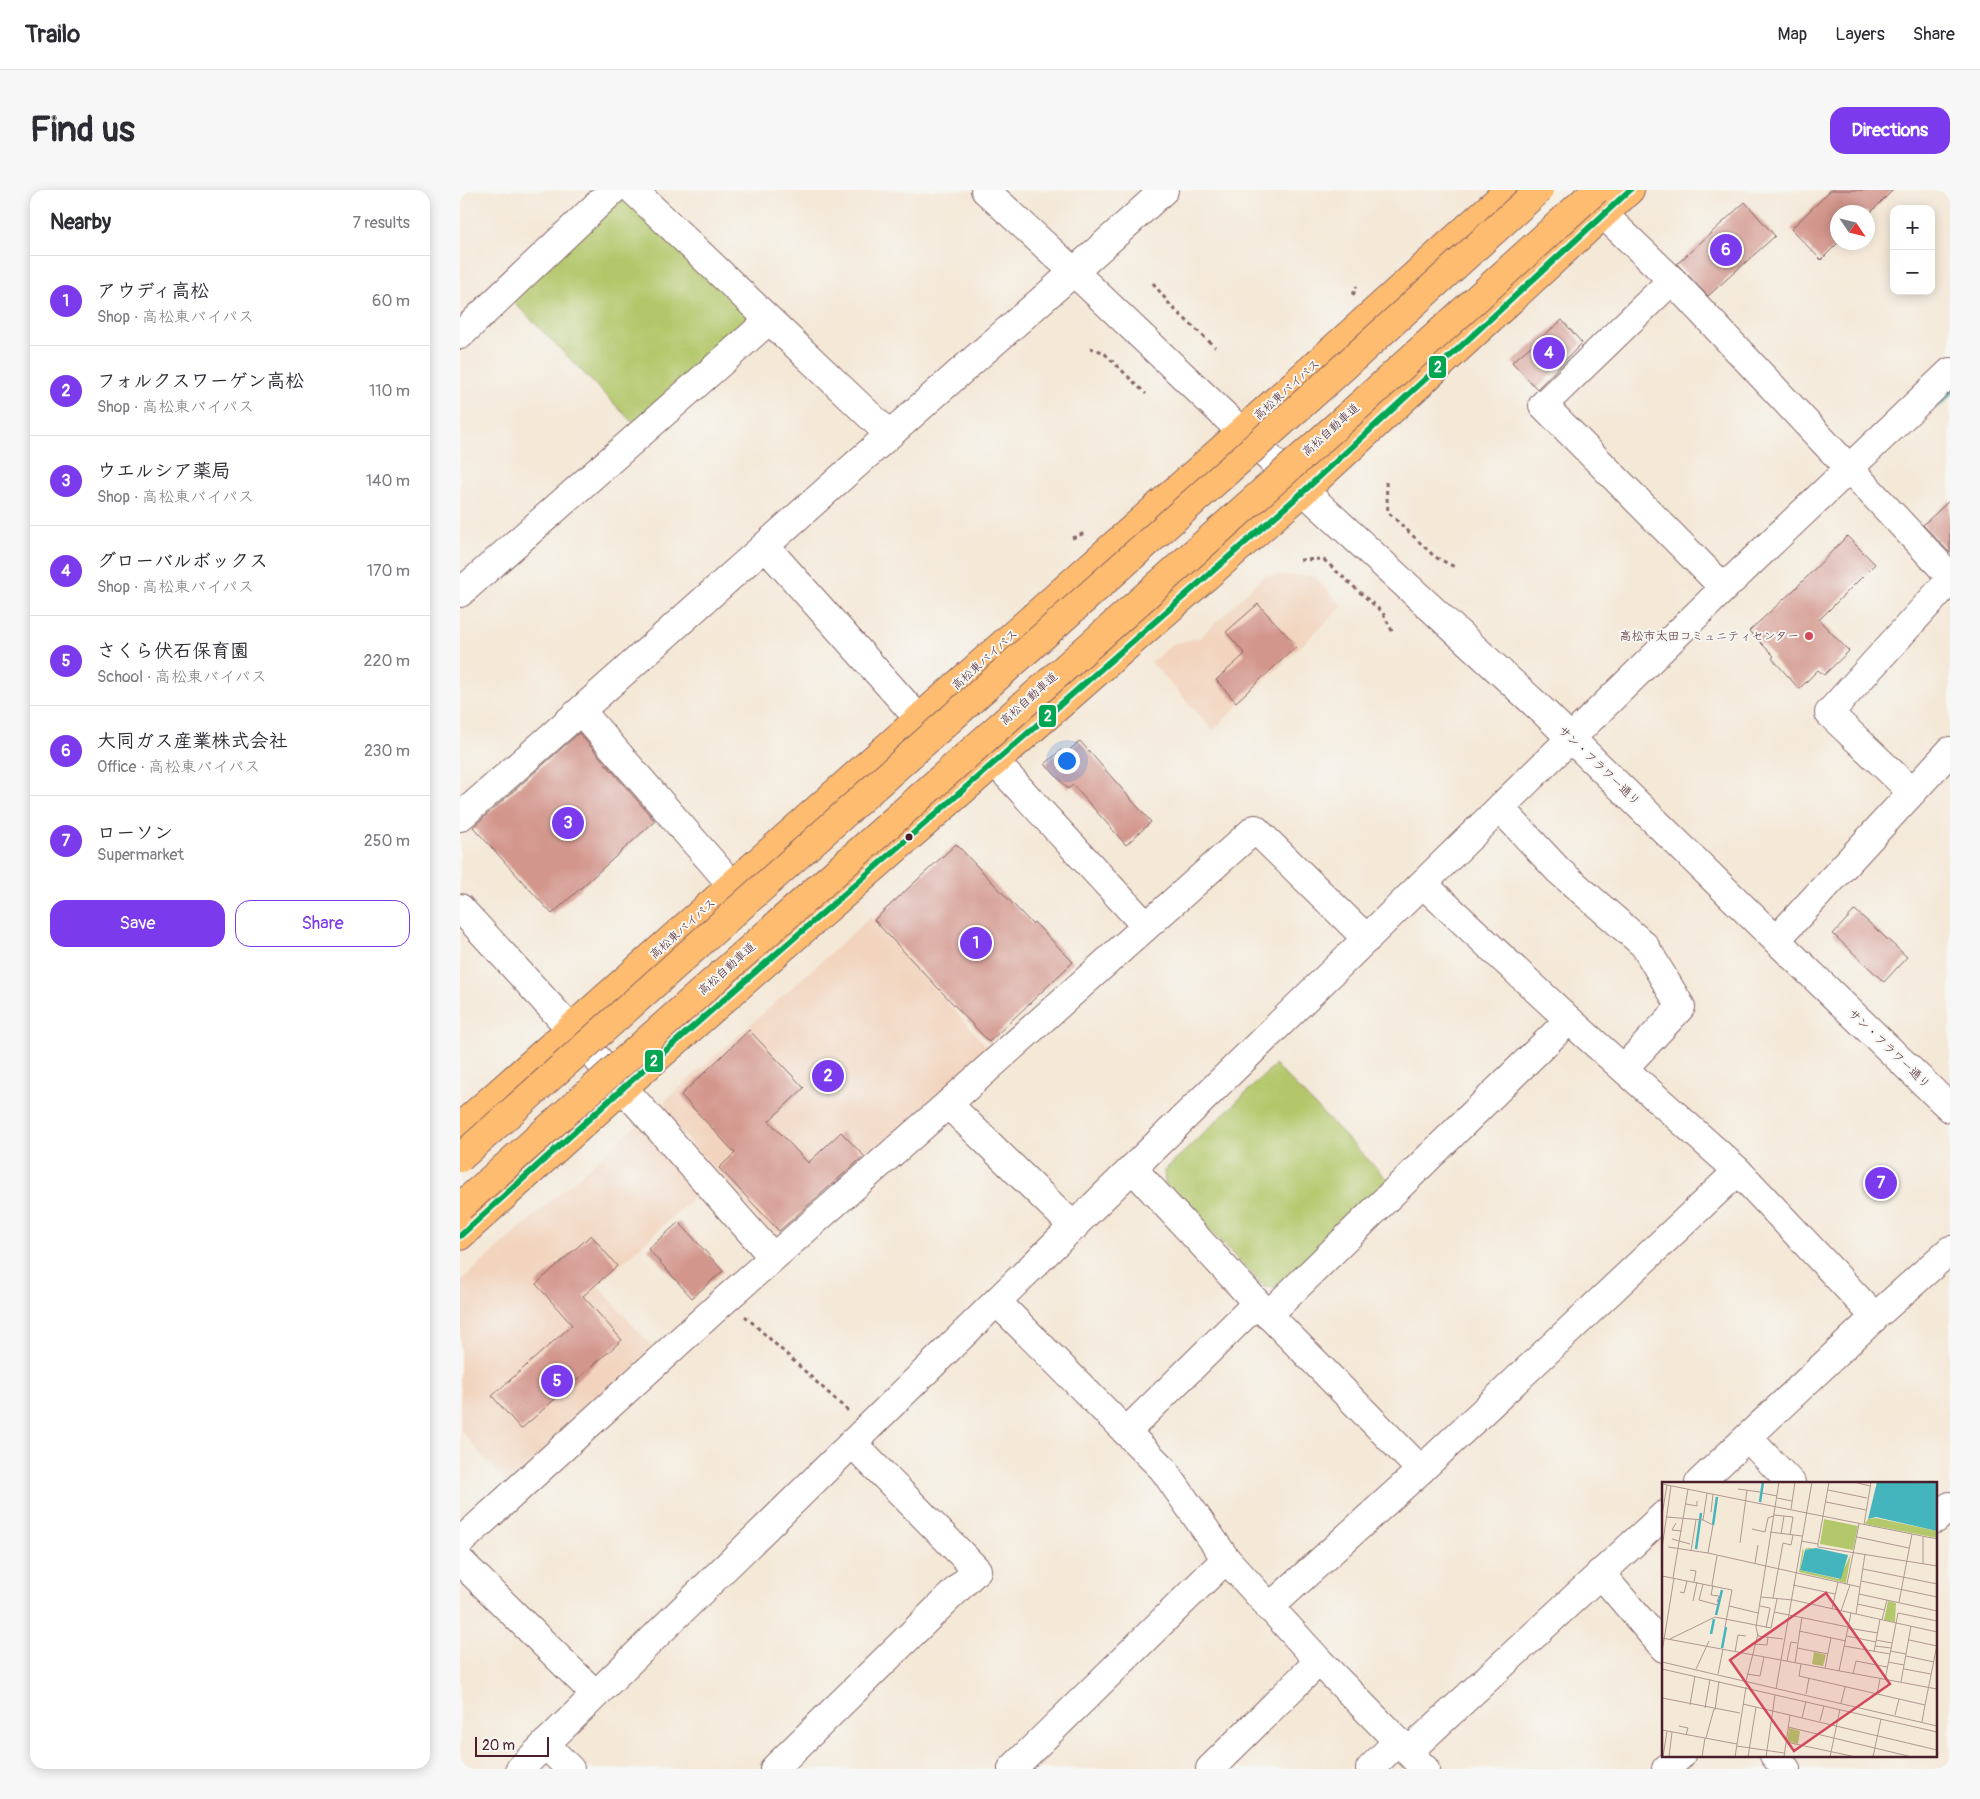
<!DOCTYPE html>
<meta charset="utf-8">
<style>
:root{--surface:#fff;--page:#f7f7f7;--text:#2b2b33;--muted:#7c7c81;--line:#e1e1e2;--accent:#7c3aed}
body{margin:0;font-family:Pangolin,"Klee One",sans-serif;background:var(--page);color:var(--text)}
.controls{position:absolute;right:15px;top:15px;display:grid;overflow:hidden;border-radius:10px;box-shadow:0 2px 12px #0003}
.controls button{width:45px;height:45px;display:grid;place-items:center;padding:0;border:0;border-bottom:1px solid var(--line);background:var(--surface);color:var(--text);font:25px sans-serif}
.compass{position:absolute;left:1370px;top:15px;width:45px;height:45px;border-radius:50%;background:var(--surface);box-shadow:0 2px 12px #0003;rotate:125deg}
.scale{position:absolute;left:15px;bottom:12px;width:74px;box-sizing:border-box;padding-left:5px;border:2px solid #4a1f2b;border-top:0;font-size:14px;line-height:18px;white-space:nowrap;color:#4a1f2b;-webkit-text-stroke:4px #f6f6f2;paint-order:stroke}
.you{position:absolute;left:606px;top:570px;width:18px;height:18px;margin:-12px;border:4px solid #fff;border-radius:50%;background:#1a73e8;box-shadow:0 0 0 8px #1a73e833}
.badge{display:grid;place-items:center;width:32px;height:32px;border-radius:50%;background:var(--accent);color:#fff;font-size:16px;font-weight:700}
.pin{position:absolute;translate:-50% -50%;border:2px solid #fff;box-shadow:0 1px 5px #0006}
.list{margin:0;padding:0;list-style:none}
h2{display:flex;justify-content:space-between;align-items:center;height:65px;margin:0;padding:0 20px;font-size:21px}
h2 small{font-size:16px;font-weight:400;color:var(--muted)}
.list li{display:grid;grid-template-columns:32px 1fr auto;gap:15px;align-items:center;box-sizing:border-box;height:90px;padding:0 20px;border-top:1px solid var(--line)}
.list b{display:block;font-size:19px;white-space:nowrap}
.list p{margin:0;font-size:16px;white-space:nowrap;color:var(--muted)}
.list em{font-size:16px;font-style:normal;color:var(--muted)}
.actions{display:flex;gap:10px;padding:15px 20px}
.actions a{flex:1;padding:11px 0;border:1px solid var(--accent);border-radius:15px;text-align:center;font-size:18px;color:var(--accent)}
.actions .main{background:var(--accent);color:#fff}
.map{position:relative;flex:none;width:1490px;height:1579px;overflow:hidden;border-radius:15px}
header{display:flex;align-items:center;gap:30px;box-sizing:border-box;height:70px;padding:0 25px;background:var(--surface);border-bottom:1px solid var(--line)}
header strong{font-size:24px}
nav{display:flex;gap:28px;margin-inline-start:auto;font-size:18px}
.intro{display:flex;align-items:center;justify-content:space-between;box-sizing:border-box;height:120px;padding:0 30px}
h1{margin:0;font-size:35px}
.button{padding:12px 22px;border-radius:15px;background:var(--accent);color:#fff;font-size:18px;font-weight:700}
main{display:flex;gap:30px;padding:0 30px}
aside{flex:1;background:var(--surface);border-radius:15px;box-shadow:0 2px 12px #0003}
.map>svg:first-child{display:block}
.built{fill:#f2d4be}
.green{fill:#b3c76b;stroke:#7e734b}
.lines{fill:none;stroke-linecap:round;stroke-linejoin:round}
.stream{stroke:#44b4bd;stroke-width:8}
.building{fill:#d3968c}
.minor-casing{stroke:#866567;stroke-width:30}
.highway-casing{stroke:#866567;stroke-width:30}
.path{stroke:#866567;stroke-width:3;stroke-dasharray:4 4;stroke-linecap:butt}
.minor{stroke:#fff;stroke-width:28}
.highway{stroke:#fdbc6f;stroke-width:28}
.highway-bridge-casing{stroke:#866567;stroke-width:30;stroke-linecap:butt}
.highway-bridge{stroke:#fdbc6f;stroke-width:28}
.bus-1-casing{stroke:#f6f6f2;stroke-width:10}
.bus-1{stroke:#00a651;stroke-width:6}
.poi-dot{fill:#d1495b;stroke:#f6f6f2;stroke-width:2}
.bus-dot{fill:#4a1f2b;stroke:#f6f6f2;stroke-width:2}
.labels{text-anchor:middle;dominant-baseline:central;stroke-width:4;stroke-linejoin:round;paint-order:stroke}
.street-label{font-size:12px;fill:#4a1f2b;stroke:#f6f6f2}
.poi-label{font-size:12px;fill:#4a1f2b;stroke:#f6f6f2;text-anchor:end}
.inset-river{fill:none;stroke:#44b4bd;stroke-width:2.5}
.inset-road{fill:none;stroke:#b09892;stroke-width:1}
.view{fill:#d1495b;fill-opacity:0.15;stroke:#d1495b;stroke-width:2.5}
.inset-edge{fill:none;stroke:#4a1f2b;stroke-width:2.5}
.line-badge{stroke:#f6f6f2;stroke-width:2}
.badge-label{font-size:14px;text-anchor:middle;font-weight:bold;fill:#fff}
</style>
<header>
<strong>Trailo</strong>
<nav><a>Map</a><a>Layers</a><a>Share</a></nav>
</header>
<div class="intro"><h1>Find us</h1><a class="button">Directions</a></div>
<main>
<aside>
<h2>Nearby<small>7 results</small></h2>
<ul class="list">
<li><span class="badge">1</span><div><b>アウディ高松</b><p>Shop · 高松東バイパス</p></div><em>60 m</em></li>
<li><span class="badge">2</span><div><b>フォルクスワーゲン高松</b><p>Shop · 高松東バイパス</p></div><em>110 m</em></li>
<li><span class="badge">3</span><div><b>ウエルシア薬局</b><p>Shop · 高松東バイパス</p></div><em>140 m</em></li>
<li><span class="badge">4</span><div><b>グローバルボックス</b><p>Shop · 高松東バイパス</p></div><em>170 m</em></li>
<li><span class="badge">5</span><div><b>さくら伏石保育園</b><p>School · 高松東バイパス</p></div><em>220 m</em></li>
<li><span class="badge">6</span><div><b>大同ガス産業株式会社</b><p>Office · 高松東バイパス</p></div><em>230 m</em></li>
<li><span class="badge">7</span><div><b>ローソン</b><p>Supermarket</p></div><em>250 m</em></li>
</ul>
<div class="actions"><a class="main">Save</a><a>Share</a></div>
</aside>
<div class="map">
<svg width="1490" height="1579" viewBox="0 0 1490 1579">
<rect width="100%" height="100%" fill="#f6f6f2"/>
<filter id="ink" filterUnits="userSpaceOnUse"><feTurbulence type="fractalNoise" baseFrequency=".02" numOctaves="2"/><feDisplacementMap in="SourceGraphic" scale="10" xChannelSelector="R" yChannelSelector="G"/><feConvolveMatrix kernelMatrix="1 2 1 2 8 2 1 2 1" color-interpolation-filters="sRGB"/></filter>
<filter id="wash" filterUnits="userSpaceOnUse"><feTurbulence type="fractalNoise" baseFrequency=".0096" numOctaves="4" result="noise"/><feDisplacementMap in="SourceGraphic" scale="20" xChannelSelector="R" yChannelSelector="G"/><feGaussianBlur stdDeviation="1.12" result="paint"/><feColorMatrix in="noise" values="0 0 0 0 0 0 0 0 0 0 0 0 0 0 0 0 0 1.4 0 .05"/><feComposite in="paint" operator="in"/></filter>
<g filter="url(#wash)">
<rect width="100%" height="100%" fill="#f4e8d7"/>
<g class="built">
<polygon points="805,385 854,386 883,416 753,540 691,472 713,454 741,447"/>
<polygon points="411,727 531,861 319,1051 206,926 205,911"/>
<polygon points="175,936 184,937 240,1001 138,1096 196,1161 47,1294 0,1240 0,1092"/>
</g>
<g class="green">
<polygon points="164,1 292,128 173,233 51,109"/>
<polygon points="815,875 930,992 818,1098 804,1097 705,993 704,981"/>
</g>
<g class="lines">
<polyline class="stream" points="1478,213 1490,201"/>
</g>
<g id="blocks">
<g class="building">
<polygon points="1371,0 1433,0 1408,25 1408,22 1378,22 1379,52 1361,70 1331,39"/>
<polygon points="1285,12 1315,46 1248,106 1217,74"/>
<polygon points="1102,130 1122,153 1077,199 1052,172"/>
<polygon points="1490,310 1490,363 1463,335"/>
<polygon points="1387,346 1415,374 1359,430 1389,461 1364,485 1358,480 1339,499 1312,468 1314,466 1289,441 1335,399"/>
<polygon points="798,414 837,456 776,512 756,490 785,464 766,442"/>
<polygon points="119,543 195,631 92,724 13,637"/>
<polygon points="620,551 691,632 666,655 613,595 608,599 585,574 601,560 605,564"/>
<polygon points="496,654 572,734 574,732 613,772 529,852 414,730"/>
<polygon points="1395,720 1447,767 1424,792 1373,744"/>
<polygon points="289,840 344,898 309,931 348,973 381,942 404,966 319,1041 259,978 275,963 221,905"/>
<polygon points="219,1032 263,1081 232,1108 188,1059"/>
<polygon points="131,1045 157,1076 123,1106 162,1150 61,1239 32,1206 112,1135 76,1094"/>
</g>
</g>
</g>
<g filter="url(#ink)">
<use href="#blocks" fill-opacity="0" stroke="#866567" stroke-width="1"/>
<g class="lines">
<g class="minor-casing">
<g id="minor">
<polyline points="173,0 429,244"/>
<polyline points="525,0 614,82 844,301 1085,523 1316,750 1490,918"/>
<polyline points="1143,24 1212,90 1490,386"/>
<polyline points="1212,90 1083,215 1264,398"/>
<polyline points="0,145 153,0"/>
<polyline points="305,356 459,529"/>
<polyline points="0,403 308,131"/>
<polyline points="121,521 272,695"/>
<polyline points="536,573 686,736"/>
<polyline points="1452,602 1369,523 1490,390"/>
<polyline points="1040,618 1099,681 1184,755 1221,817 1164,878"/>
<path d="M 0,627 C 144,501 285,373 428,246 C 520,163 614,84 704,0"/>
<polyline points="963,694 1109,830 1278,981 1415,1127"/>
<polyline points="0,718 110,838 313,1067"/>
<polyline points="1316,750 1490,561"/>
<polyline points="488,914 614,1037"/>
<polyline points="673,979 797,1113 961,1280"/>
<polyline points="537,1112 703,1279 766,1369 859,1471 965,1579"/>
<polyline points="808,1125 1109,830"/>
<polyline points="666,1242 797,1113"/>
<polyline points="1288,1248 1331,1293"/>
<polyline points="1239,1293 1415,1127 1490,1060"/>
<polyline points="1476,1329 1490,1316"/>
<polyline points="0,1352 266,1109 488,914 795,639 907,749"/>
<polyline points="0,1371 135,1504"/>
<polyline points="1140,1383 1204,1458"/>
<polyline points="809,1418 961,1280 1278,981"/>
<polyline points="85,1554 110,1579"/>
<polyline points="949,1561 1204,1325"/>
<polyline points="1314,1565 1326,1579"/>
<polyline points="60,1579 1264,398 1490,182"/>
<polyline points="314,1579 517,1380 392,1253"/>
<polyline points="552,1579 766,1369"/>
<polyline points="750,1579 859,1471"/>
<polyline points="910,1579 938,1551"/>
<polyline points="1206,1579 1221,1565"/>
</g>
</g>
<g class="highway-casing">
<g id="highway">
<polyline points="0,937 782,241 1049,0"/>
<polyline points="0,1046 163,898 844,301 1170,0"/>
</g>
</g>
<g class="path">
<polyline points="693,93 711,116 755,157"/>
<polyline points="893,105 897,96"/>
<polyline points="630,158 643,162 686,204"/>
<polyline points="926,292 928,322 975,367 995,377"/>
<polyline points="612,348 625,343"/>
<polyline points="840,370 863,369 923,423 933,443"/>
<polyline points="285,1126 388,1221"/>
</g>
<use href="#minor" class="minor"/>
<use href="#highway" class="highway"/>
<g class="highway-bridge-casing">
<g id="highway-bridge">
<polyline points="0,968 875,185 1079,0"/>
<polyline points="0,1017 901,214 1136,0"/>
</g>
</g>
<use href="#highway-bridge" class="highway-bridge"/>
<g class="bus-1-casing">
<polyline id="bus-1" points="0,1046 163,898 844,301 1170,0"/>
</g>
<use href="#bus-1" class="bus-1"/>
</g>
</g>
<circle class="poi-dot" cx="1349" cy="446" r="5"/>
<circle class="bus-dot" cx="449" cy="647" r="4.5"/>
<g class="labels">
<g class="street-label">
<text transform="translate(827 200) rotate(-42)">高松東バイパス</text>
<text transform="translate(871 240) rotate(-42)">高松自動車道</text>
<text transform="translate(525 470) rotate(-42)">高松東バイパス</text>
<text transform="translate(569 509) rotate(-42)">高松自動車道</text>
<text transform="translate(1139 576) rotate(44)">サン・フラワー通り</text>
<text transform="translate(223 739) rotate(-42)">高松東バイパス</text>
<text transform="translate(267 779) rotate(-42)">高松自動車道</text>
<text transform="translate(1429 859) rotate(44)">サン・フラワー通り</text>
</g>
<g class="poi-label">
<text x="1339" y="446">高松市太田コミュニティセンター</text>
</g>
</g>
<g transform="translate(1202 1292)">
<rect width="275" height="275" fill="#f4e8d7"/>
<path d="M 214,36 L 275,49 L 275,56 L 203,42 L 206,37 ZM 162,37 L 196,44 L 191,68 L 158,62 ZM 141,65 L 141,69 L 143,67 L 145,66 L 153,66 L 142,68 L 138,88 L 177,97 L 189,72 L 184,101 L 137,90 ZM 226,119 L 234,121 L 233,140 L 222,138 ZM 152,170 L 164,173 L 161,184 L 150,182 ZM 127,246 L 138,249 L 136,262 L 125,259 Z" fill="#b3c76b"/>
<path d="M 215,0 L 275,0 L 275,49 L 214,35 L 206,37 ZM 154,66 L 186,73 L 179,97 L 138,88 L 143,68 Z" fill="#44b4bd"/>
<path class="inset-river" d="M 98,20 L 101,0M 51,43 L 55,15M 34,67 L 39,31M 54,133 L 60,108M 49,152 L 52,137M 60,166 L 64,145"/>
<path class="inset-road" d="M 192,0 L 208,4M 0,2 L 275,57M 76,7 L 98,10M 166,8 L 205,16M 45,11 L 41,38 L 51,43 L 46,71 L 104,84M 100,11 L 115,14M 115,16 L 130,19M 164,20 L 204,28M 24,22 L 35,24 L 35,19M 129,27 L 133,0M 49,30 L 51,12M 0,33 L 5,3M 112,33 L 131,35 L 128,53M 5,35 L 41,38M 14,41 L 10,48 L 20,49M 202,43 L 209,0M 90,47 L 103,50 L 106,36 L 111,34M 108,50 L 140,54M 119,52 L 122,34M 195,55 L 247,66M 261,55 L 261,82M 10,57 L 28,62M 139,59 L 156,62 L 156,65 L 275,84M 78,61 L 85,8M 156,62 L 167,0M 6,65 L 46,71M 0,66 L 9,4M 29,69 L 34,38M 93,81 L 96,63M 104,84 L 198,105M 201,87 L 275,102M 28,88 L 34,89 L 32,100M 0,94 L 70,108 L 63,145M 11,96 L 26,7M 199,99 L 275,115M 185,102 L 197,42M 50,103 L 55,74M 51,103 L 49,113 L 57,114 L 55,120M 131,103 L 173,112M 18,110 L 22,111 L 25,99M 197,112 L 275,129M 99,115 L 131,118 L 275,150M 111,116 L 121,61 L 129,63 L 131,53M 37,118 L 56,123M 37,118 L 41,102M 31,119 L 35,100M 237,120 L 250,52M 195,122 L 223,128M 67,124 L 96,131M 98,124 L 108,126 L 104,146M 170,127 L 176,100M 179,129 L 188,103M 112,130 L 186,145M 194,132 L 203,72M 220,138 L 225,118M 94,145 L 96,154 L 121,157M 94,145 L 117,0M 186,146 L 216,151M 137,149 L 184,159M 185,154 L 214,160M 0,156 L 275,207M 8,157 L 53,135 L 109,146 L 115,117M 214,158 L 230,161M 247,158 L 275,164M 92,162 L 105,163 L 106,155M 182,164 L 228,172M 213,164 L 229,166M 135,166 L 166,172M 228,169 L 244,172M 0,170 L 12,96M 73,170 L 76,153 L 84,154M 212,170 L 218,137M 244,174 L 272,180M 125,179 L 129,160 L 135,161M 0,180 L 275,244M 226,180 L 242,183M 133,181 L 140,135M 139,182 L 137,194 L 263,223 L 275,163M 163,186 L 169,156M 0,187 L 275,250M 34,187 L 47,159M 242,187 L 269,192M 177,189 L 189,131M 56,192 L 61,167M 85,192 L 98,194 L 102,175M 191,192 L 194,179 L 225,185M 223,198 L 236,131 L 275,139M 84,199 L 96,152M 239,200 L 249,144M 114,207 L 150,0M 144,212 L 147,196M 215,212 L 218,197M 0,216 L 78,231M 179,221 L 183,205M 81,222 L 275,268M 28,223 L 33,194M 43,226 L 48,197M 53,228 L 57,199M 233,233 L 237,217M 140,236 L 144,219M 158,239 L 162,224M 260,240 L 263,223M 17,244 L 26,246 L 24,253M 126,245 L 250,275M 0,248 L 75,262M 44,256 L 52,227M 124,260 L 194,275M 75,264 L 122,271M 1,275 L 5,249M 7,275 L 10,250M 40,275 L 43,256M 73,275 L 84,205M 86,275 L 94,225M 104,275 L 113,213M 122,275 L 128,233M 168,275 L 178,227M 211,275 L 219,237"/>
<path class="view" d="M 164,111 L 228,202 L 132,269 L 68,178 Z"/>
<rect width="275" height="275" class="inset-edge"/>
</g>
<g class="line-badge">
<rect x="968" y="165" width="19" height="24" rx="5" fill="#00a651"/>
<rect x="578" y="514" width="19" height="24" rx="5" fill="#00a651"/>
<rect x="184" y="859" width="20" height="24" rx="5" fill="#00a651"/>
</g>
<g class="badge-label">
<text x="978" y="182">2</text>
<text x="588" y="531">2</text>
<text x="194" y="876">2</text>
</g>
</svg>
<div class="controls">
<button>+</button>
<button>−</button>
</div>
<svg class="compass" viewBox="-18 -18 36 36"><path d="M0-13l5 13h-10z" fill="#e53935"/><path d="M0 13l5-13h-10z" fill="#7c7c81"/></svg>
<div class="scale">20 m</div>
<div class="you"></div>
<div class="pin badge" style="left:516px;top:753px">1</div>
<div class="pin badge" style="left:368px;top:886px">2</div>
<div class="pin badge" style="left:108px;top:633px">3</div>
<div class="pin badge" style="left:1089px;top:163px">4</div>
<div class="pin badge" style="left:97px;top:1191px">5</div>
<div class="pin badge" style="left:1266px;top:60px">6</div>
<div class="pin badge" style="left:1421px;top:993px">7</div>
</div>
</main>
